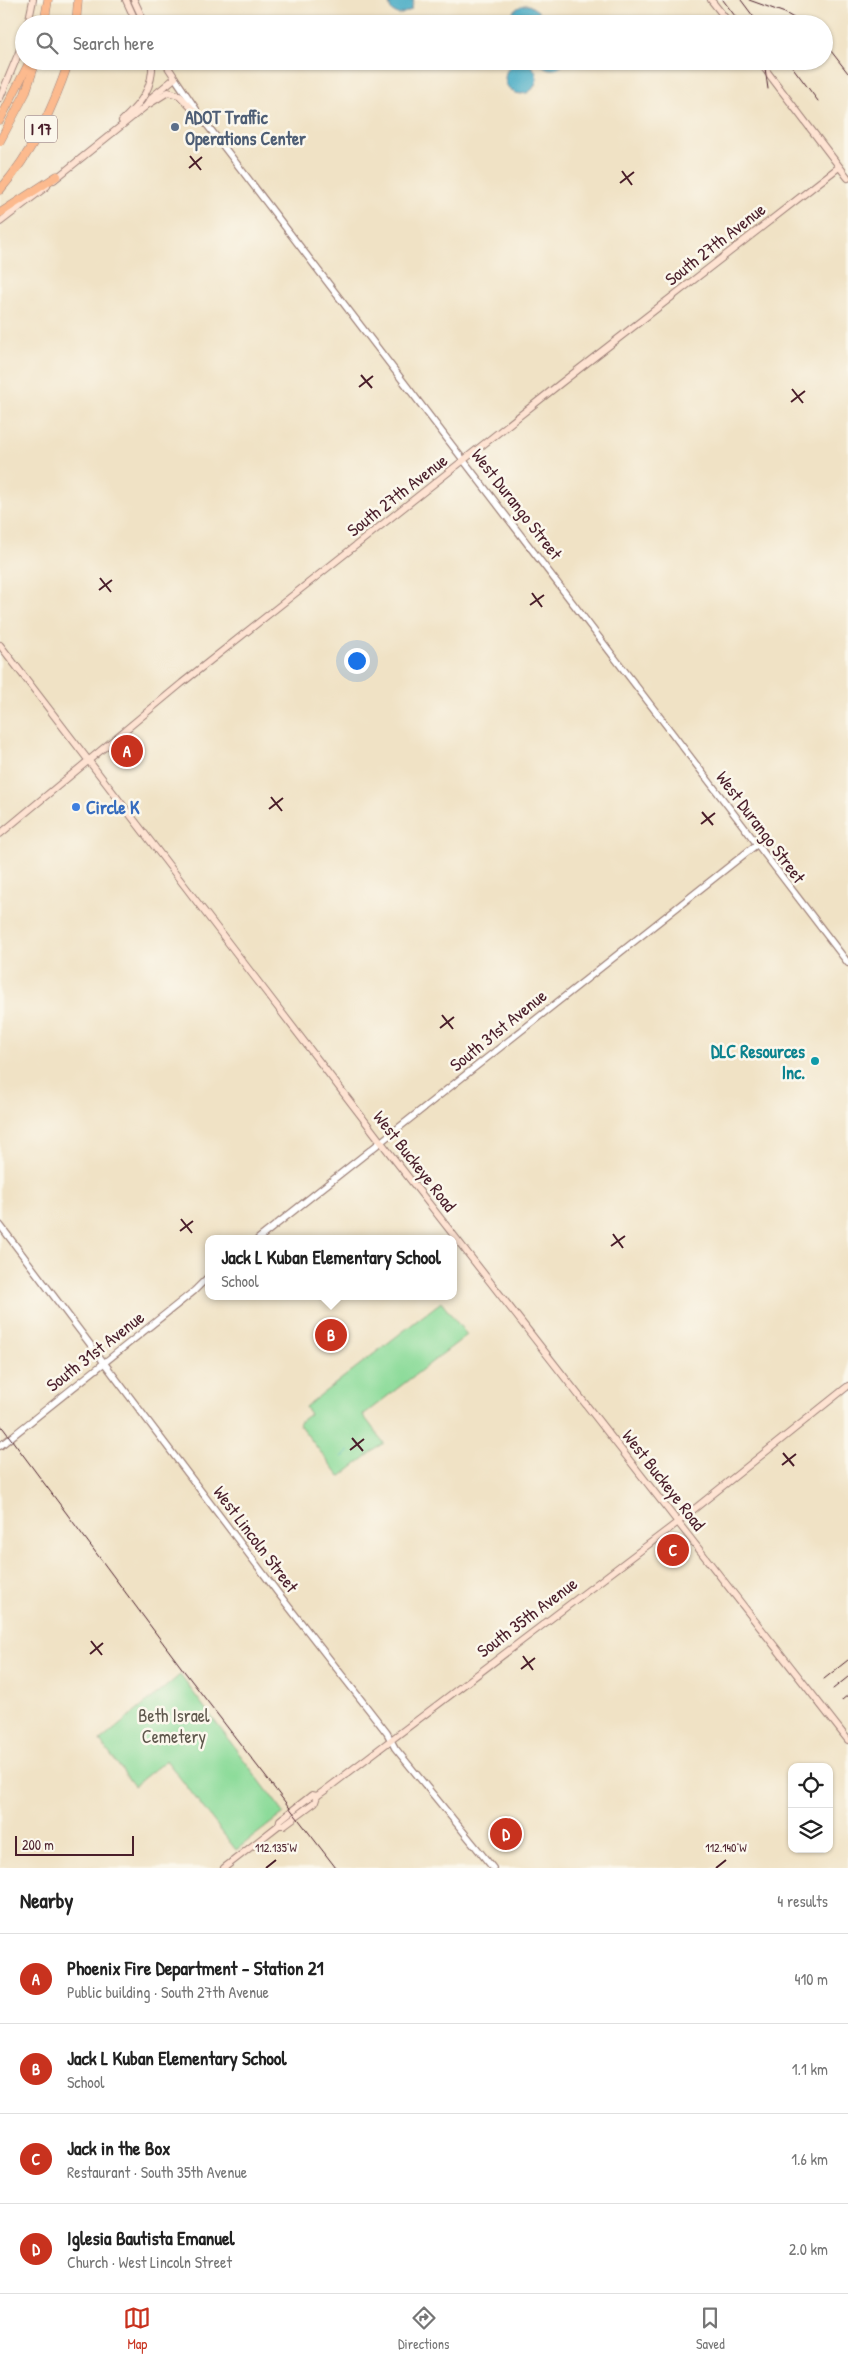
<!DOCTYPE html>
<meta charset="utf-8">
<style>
:root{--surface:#fff;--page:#f6f6f6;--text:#222;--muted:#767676;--line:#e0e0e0;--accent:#c8321e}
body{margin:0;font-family:"Patrick Hand",sans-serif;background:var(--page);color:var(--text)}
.controls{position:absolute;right:15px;bottom:15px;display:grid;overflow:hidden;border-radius:10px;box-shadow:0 1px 4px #0004}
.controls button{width:45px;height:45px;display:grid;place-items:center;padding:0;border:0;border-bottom:1px solid var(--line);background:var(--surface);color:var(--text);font:25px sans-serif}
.scale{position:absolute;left:15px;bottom:12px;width:119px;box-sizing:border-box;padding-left:5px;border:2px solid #4a1f2b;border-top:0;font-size:14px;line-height:18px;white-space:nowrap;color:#4a1f2b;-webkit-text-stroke:4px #fbf7ec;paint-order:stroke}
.you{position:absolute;left:356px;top:660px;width:18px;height:18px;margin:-12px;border:4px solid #fff;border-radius:50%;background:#1a73e8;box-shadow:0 0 0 8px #1a73e833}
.badge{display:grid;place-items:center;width:32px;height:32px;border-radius:50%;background:var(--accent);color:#fff;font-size:16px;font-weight:700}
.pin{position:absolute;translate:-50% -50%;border:2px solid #fff;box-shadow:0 1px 5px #0006}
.popup{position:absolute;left:205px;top:1235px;width:252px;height:65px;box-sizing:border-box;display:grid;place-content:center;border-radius:10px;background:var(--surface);filter:drop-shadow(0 1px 4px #0005);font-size:16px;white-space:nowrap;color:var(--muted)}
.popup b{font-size:19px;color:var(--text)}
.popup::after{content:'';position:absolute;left:50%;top:100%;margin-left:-10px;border:10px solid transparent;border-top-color:var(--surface)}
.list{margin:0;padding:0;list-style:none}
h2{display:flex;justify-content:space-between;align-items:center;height:65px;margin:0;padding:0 20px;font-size:21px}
h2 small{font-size:16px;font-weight:400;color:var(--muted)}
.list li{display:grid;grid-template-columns:32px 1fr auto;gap:15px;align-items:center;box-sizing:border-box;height:90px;padding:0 20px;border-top:1px solid var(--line)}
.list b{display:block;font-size:19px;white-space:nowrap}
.list p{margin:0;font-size:16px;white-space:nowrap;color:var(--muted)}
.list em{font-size:16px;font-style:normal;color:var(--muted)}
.icon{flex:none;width:28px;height:28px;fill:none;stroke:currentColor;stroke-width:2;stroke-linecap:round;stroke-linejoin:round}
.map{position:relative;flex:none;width:848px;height:1868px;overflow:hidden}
.search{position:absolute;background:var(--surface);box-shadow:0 1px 4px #0004;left:15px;right:15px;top:15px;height:55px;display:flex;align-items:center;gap:12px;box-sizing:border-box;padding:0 18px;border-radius:28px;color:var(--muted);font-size:19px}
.sheet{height:425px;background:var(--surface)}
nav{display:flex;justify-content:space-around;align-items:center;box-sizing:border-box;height:70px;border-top:1px solid var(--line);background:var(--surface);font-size:14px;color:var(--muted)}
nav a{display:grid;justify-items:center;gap:2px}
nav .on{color:var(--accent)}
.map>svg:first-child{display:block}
.green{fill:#8cdb9a;stroke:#6b7d62}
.water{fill:#44aac4;stroke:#476478}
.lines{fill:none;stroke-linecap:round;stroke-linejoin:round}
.stream{stroke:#44aac4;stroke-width:1}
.tertiary-casing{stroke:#9d8078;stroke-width:8}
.secondary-casing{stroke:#9d8078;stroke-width:8}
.motorway-casing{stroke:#9d8078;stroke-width:9}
.tertiary{stroke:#fff;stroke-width:5.5}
.secondary{stroke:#fee3d2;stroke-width:6}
.motorway{stroke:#fcba8e;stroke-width:8}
.rail{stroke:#4a1f2b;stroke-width:1}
.ticks{fill:none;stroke:#4a1f2b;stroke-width:2}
.service-dot{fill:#5c6f8a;stroke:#fbf7ec;stroke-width:2}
.shop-dot{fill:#3f7fe0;stroke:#fbf7ec;stroke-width:2}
.culture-dot{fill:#0f9aa8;stroke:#fbf7ec;stroke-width:2}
.labels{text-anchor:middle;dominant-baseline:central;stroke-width:5;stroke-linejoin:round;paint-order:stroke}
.shield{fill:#fbf7ec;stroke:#7f6065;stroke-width:1}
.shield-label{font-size:16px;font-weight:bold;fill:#4a1f2b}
.service-label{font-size:18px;font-weight:bold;fill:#4e5e75;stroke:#fbf7ec;text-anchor:start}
.street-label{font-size:18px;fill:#4a1f2b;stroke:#fbf7ec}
.shop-label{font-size:18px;font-weight:bold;fill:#366cbe;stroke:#fbf7ec;text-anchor:start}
.culture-label{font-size:18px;font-weight:bold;fill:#0d838f;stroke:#fbf7ec;text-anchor:end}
.park-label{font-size:18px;fill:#5e574c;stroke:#fbf7ec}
.ticks-label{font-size:12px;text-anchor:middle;fill:#4a1f2b;stroke:#fbf7ec;stroke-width:5;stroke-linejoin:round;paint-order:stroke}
</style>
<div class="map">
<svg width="848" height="1868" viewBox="0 0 848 1868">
<rect width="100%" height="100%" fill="#fbf7ec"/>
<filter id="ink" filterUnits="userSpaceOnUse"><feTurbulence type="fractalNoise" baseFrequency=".02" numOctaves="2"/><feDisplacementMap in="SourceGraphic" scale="10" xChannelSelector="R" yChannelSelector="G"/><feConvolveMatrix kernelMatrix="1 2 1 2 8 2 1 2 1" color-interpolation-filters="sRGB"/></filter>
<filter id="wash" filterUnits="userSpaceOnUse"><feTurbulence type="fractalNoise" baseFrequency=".0096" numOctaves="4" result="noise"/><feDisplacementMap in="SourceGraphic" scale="20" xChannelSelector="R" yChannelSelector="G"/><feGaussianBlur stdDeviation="1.12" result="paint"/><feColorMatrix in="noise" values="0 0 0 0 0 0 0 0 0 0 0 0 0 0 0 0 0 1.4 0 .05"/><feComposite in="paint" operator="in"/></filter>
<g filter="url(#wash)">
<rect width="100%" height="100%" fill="#f0e2c5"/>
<g class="green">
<polygon points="441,1302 467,1335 363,1415 384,1443 340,1477 298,1423 310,1414 305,1407"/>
<polygon points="180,1675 284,1813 236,1850 166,1760 134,1786 100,1741"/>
</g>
<g class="water">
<polygon points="388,0 414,0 411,10 399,15 391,10"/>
<path d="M 524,5 L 529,5 L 538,11 L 542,24 L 510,24 C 509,14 515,8 524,5 Z"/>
<path d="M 538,61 L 567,61 C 558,72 546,72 538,61 Z"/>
<circle cx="521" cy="78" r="16"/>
</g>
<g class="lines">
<g class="stream">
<polyline points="347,1453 348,1451"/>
<polyline points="342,1457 346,1454"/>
</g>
</g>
</g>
<g filter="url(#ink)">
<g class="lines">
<g class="tertiary-casing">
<g id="tertiary">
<polyline points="175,78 196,109"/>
<polyline points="201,117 848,963"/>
<polyline points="0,1225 278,1593 387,1733 395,1748 493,1868"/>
<polyline points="258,1239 756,845"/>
<polyline points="0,1446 194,1291 208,1277"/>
</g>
</g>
<g class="secondary-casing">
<g id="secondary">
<polyline points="126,0 137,24"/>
<polyline points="134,0 145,24"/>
<polyline points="711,0 730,24"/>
<polyline points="28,24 33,0"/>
<polyline points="759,61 848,178"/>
<polyline points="0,98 24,40"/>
<polyline points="149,104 168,92 179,95 203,120"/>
<path d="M 122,121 C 140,104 154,88 152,61"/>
<polyline points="54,180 146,106 153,96 175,78 164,61"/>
<polyline points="0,222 47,186"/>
<polyline points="0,645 391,1155 848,1740"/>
<polyline points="0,834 182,683 561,383 839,167"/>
<polyline points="279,1825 280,1820 312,1795 317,1796"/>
<polyline points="224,1868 279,1825 284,1825 315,1802 317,1796 324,1791 678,1522 848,1386"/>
</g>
</g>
<g class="motorway-casing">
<g id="motorway">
<polyline points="44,24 48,0"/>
<polyline points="76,24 78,0"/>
<polyline points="0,120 30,61"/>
<polyline points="0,141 25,94 36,61"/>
<path d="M 0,190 C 33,152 53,108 69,61"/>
<polyline points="0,213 57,176"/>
</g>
</g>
<use href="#tertiary" class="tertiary"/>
<use href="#secondary" class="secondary"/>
<use href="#motorway" class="motorway"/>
<g class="rail">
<polyline points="723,0 741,24"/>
<polyline points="741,0 759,24"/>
<polyline points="749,0 785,13 804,24"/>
<polyline points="824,42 848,73"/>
<polyline points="764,61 768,89"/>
<polyline points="788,61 818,101"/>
<polyline points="0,1424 184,1671 336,1868"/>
<polyline points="824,1679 848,1660"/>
<polyline points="833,1689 848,1677"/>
<polyline points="842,1700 848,1695"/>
</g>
</g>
</g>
<path class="ticks" d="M 190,156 L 201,170M 189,168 L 202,157M 622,171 L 632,185M 620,183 L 634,172M 361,375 L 372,388M 359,387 L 373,376M 792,389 L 803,403M 791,402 L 805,391M 100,578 L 111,592M 99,590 L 112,580M 532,593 L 542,607M 530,605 L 544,595M 271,797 L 282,811M 269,809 L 283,798M 702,812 L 713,825M 701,824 L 715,813M 442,1015 L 453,1029M 440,1028 L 454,1017M 181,1219 L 192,1233M 180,1231 L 193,1221M 613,1234 L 623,1248M 611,1246 L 625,1236M 352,1438 L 363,1451M 350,1450 L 364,1439M 783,1453 L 794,1466M 782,1465 L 796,1454M 91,1641 L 102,1655M 90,1654 L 103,1643M 523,1656 L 533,1670M 521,1669 L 535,1658M 266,1868 L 276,1860M 716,1868 L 726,1860"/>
<circle class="service-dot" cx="175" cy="127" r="5"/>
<circle class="shop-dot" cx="76" cy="807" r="5"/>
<circle class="culture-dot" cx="815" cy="1061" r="5"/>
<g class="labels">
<rect class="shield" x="25" y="115.5" width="32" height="27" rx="4"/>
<g class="shield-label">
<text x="41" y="129">I 17</text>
</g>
<g class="service-label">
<text x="185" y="117">ADOT Traffic<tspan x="185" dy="21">Operations Center</tspan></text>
</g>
<g class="street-label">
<text transform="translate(715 244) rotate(-38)">South 27th Avenue</text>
<text transform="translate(397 495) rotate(-38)">South 27th Avenue</text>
<text transform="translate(517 504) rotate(52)">West Durango Street</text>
<text transform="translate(761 827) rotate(53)">West Durango Street</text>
<text transform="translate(498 1030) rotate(-39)">South 31st Avenue</text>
<text transform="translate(415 1161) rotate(52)">West Buckeye Road</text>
<text transform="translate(95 1351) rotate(-38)">South 31st Avenue</text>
<text transform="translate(664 1480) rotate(52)">West Buckeye Road</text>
<text transform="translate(256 1539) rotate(53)">West Lincoln Street</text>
<text transform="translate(527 1617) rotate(-37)">South 35th Avenue</text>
</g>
<g class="shop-label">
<text x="86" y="807">Circle K</text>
</g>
<g class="culture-label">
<text x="805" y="1051">DLC Resources<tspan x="805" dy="21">Inc.</tspan></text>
</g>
<g class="park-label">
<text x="174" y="1715">Beth Israel<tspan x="174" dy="21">Cemetery</tspan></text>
</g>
</g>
<g class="ticks-label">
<text x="276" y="1852">112.135°W</text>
<text x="726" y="1852">112.140°W</text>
</g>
</svg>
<div class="controls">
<button><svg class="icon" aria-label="locate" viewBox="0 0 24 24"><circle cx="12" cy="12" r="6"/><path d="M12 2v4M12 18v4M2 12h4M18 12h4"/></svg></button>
<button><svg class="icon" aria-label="layers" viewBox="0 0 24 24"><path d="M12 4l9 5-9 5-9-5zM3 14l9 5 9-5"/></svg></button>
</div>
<div class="scale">200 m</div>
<div class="you"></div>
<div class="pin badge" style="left:127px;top:751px">A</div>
<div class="pin badge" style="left:331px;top:1335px">B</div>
<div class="popup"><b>Jack L Kuban Elementary School</b>School</div>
<div class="pin badge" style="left:673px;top:1550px">C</div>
<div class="pin badge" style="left:506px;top:1834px">D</div>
<div class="search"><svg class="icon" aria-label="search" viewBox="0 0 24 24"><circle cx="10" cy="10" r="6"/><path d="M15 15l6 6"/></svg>Search here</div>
</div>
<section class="sheet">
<h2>Nearby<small>4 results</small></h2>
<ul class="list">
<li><span class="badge">A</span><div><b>Phoenix Fire Department - Station 21</b><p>Public building · South 27th Avenue</p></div><em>410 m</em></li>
<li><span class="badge">B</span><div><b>Jack L Kuban Elementary School</b><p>School</p></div><em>1.1 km</em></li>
<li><span class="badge">C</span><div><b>Jack in the Box</b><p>Restaurant · South 35th Avenue</p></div><em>1.6 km</em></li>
<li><span class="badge">D</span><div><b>Iglesia Bautista Emanuel</b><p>Church · West Lincoln Street</p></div><em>2.0 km</em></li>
</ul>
</section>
<nav>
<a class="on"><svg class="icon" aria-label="map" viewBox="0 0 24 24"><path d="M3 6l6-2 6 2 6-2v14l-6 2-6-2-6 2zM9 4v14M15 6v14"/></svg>Map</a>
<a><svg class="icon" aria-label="directions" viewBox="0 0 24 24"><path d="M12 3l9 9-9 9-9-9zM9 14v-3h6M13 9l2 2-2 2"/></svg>Directions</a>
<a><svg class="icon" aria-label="saved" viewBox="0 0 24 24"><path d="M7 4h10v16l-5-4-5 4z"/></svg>Saved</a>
</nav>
